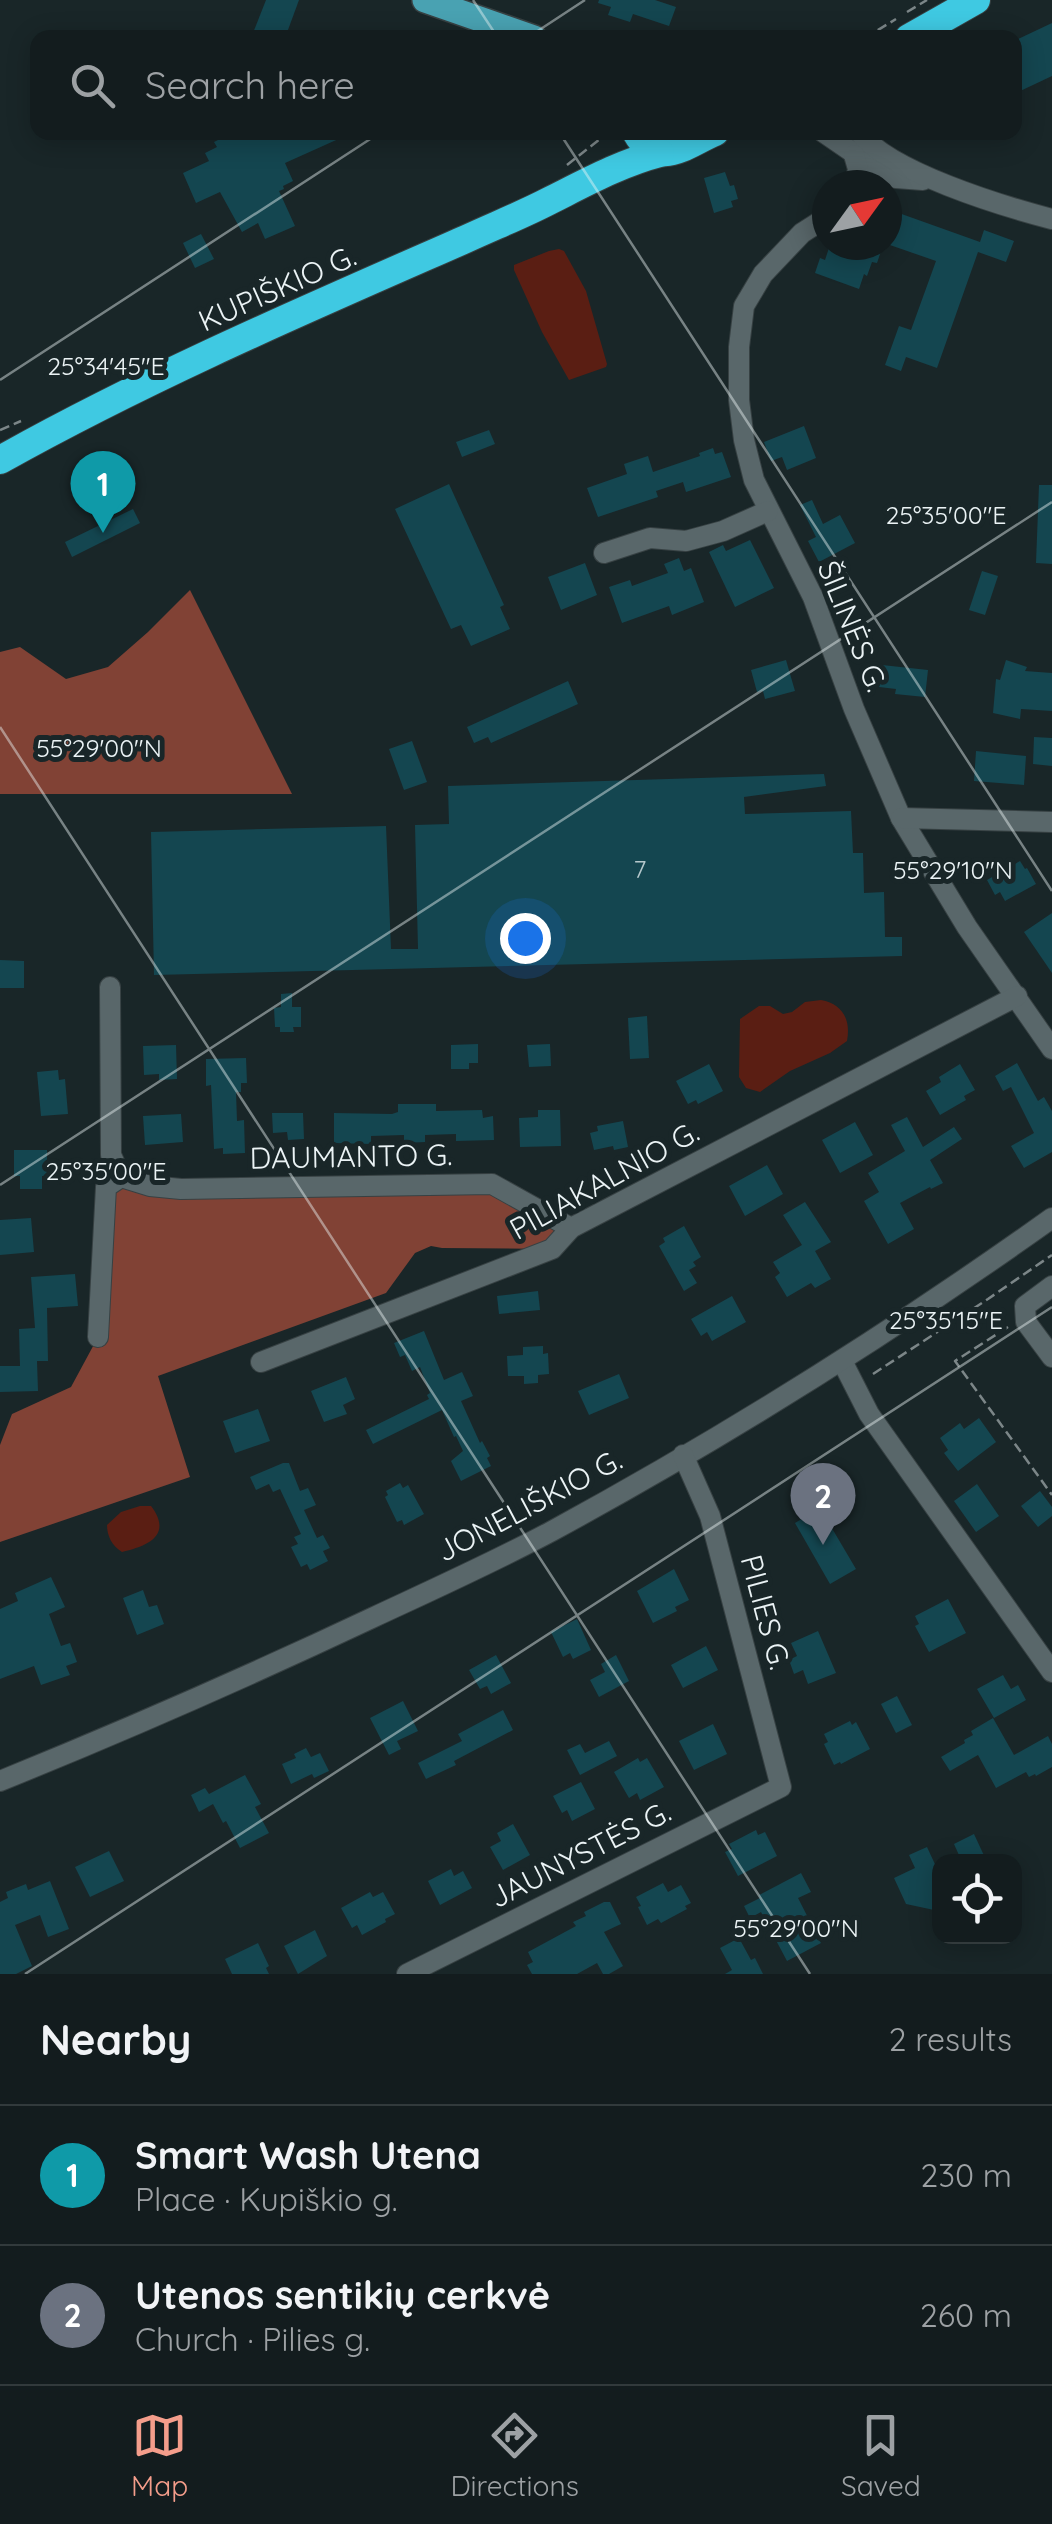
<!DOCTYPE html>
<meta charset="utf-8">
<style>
:root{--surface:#131c1e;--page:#20292b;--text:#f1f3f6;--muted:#9da1a4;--line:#323a3c;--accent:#f49d8b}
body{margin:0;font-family:Quicksand,sans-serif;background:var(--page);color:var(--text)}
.controls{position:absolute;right:30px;bottom:30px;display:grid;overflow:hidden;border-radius:20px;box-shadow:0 5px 25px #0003}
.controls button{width:90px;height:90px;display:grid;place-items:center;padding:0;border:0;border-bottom:2px solid var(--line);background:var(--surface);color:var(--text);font:50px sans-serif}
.compass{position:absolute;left:812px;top:170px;width:90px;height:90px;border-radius:50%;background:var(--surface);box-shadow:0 5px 25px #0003;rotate:57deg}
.you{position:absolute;left:525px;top:938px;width:35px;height:35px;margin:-25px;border:8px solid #fff;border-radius:50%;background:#1a73e8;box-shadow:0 0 0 15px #1a73e833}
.badge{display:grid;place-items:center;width:65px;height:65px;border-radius:50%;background:var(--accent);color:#fff;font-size:32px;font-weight:700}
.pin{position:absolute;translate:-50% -82px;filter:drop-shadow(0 2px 5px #0008)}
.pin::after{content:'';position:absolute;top:52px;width:35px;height:30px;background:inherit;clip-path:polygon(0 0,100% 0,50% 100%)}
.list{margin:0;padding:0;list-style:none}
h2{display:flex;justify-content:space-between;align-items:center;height:130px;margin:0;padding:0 40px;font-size:42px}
h2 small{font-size:32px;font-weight:400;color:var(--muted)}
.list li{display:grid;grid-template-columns:65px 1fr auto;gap:30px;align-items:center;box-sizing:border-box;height:140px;padding:0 40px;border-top:2px solid var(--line)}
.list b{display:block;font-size:38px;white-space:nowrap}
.list p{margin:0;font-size:32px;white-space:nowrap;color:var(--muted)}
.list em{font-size:32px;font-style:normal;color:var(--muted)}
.icon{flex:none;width:55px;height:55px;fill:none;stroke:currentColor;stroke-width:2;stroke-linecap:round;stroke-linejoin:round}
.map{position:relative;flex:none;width:1052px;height:1974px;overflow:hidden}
.search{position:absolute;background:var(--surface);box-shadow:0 5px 25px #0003;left:30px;right:30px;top:30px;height:110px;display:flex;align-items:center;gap:25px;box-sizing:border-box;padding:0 35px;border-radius:20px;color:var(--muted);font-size:38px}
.sheet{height:410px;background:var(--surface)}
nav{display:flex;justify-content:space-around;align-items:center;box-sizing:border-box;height:140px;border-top:2px solid var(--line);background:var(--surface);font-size:28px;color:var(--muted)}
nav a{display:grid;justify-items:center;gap:5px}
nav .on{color:var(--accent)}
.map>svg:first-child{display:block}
.forest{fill:#814235}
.water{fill:#5a1e13}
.building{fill:#144650}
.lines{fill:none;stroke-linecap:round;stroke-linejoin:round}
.minor-casing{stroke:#374143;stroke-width:22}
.major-casing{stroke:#374143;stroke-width:28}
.highway-casing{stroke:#374143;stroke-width:30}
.path{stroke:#7c8688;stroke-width:2.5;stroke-dasharray:10 5;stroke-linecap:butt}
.minor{stroke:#59676a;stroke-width:20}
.major{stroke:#49a2b2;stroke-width:25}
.highway{stroke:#3fc9e2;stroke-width:28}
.ticks{fill:none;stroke:#ebf3f5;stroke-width:2.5;stroke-opacity:0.45}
.labels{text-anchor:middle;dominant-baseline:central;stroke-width:10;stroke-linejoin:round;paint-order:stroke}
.number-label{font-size:25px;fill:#b5c8cc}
.street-label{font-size:30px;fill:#ebf3f5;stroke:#192628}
.ticks-label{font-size:25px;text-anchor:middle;fill:#ebf3f5;stroke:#192628;stroke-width:10;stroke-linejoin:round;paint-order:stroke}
</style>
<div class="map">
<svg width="1052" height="1974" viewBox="0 0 1052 1974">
<rect width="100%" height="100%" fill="#192628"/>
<g class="forest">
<polygon points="190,590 292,794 0,794 0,652 20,647 66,679 108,667 148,632"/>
<polygon points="492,1184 571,1228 552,1249 442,1248 431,1246 415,1253 386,1293 158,1376 190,1477 0,1542 0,1445 12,1414 71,1387 98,1337 106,1187"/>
</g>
<g class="water">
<polygon points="559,249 564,251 586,291 607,364 606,367 569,380 542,332 514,270 514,265 549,251"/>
<path d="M 821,1000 C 843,1004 851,1020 847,1041 L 830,1053 L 790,1071 L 760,1092 L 746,1088 L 739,1077 L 740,1019 L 759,1006 L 770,1006 L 783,1014 L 792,1012 L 805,1002 Z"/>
<path d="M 140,1506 L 151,1506 C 173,1535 148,1546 122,1552 C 112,1546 107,1536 107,1525 L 121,1512 Z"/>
</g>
<g class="building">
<polygon points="266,0 299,0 285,38 251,38"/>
<polygon points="599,0 655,0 676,7 669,26 633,14 630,22 608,15 611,7 598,3"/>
<polygon points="1052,23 1052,76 1014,94 1014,41"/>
<polygon points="234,132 354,132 285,163 293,181 283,186 284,189 279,191 295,226 265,239 258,223 242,232 220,192 196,203 183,173 209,161 205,153 217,147 214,142"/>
<polygon points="725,172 730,186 734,185 738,199 731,201 733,207 714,213 704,178"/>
<polygon points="896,212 980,242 984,230 1014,241 1006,262 978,252 937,368 906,357 901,371 885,365 899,326 911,330 936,261 887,244 887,225 891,226"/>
<polygon points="201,234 214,259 195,268 183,243"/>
<polygon points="830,245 883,245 877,263 872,262 867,276 864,274 859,289 815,273 820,258 825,260"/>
<polygon points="804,426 816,458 787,470 782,457 771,461 764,442"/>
<polygon points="489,430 495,444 462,457 456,442"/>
<polygon points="713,448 715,454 722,452 731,477 686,492 683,482 656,491 658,497 598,517 587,488 627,474 624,464 648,456 653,472 700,456 699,453"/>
<polygon points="449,484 504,605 500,607 510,629 471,646 461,625 451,629 395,509"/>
<polygon points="1039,485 1052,485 1052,564 1036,563"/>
<polygon points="812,500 823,524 840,515 855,543 819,562 808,541 816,537 800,505"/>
<polygon points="133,509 140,523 72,557 65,542"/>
<polygon points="750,540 774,588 735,607 709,552 723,545 726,551"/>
<polygon points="679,558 684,571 691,568 704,602 672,615 669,606 622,623 609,587 630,580 632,586 668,573 664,564"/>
<polygon points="585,563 597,595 561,610 548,577"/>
<polygon points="982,571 998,576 985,615 969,610"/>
<polygon points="786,660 795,691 765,699 763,691 757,692 751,670"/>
<polygon points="1006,660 1027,667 1025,671 1052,673 1052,711 1021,709 1020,719 993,713 996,679 1000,680"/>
<polygon points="882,665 928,670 925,697 895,694 896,689 879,687"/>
<polygon points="568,681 578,704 491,743 488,737 474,743 467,727"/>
<polygon points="1034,737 1052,738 1052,766 1033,764"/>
<polygon points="412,741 427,782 404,790 389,749"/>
<polygon points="976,751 1026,756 1024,785 974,781"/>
<polygon points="824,774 826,786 744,797 745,814 851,811 853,853 863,853 864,893 884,892 885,937 902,937 902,956 154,975 151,832 386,826 391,949 418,949 415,825 449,824 448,786"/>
<polygon points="1020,861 1025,869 1027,868 1036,884 1005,901 1000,892 995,895 987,880"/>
<polygon points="1052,913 1052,973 1024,932"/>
<polygon points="0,960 24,961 24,988 0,988"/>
<polygon points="292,993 292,1007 301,1007 301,1027 293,1027 294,1032 280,1032 280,1027 275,1027 274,1008 281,1007 281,994"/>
<polygon points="647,1016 649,1058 630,1059 628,1018"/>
<polygon points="478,1044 478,1063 469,1063 469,1069 451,1069 451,1045"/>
<polygon points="550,1044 551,1066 529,1067 527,1045"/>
<polygon points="176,1045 177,1079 159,1080 159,1074 144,1075 143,1046"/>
<polygon points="246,1058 247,1083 241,1083 241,1092 236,1092 237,1121 244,1120 245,1153 223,1154 223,1148 214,1149 211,1085 206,1086 206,1059"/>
<polygon points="1017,1063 1038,1101 1044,1097 1052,1111 1052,1152 1024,1168 1011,1146 1034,1133 1011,1087 1003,1091 995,1076"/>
<polygon points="709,1064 723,1091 698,1104 696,1100 688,1104 676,1081"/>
<polygon points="960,1064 975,1090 964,1096 966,1100 940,1115 926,1091 941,1082 939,1077"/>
<polygon points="58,1070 59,1080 65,1079 68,1114 41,1116 37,1072"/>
<polygon points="398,1104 436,1104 436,1111 482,1110 483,1118 493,1116 494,1140 456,1141 456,1134 425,1135 425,1142 404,1143 404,1135 371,1136 371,1144 334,1143 334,1113 392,1114 398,1112"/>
<polygon points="538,1110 560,1110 561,1146 520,1147 519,1118 538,1117"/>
<polygon points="272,1113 303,1113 304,1139 288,1140 287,1132 273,1133"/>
<polygon points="181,1114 183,1142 145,1145 143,1116"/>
<polygon points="907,1117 923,1147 954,1127 962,1139 930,1160 943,1183 931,1189 930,1187 900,1203 914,1229 888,1244 864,1201 879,1192 868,1173 905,1151 891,1125"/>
<polygon points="623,1121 628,1147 614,1150 613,1146 594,1150 590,1133 598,1131 597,1126"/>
<polygon points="855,1122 873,1155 840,1173 822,1140"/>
<polygon points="14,1150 47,1150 47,1176 42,1176 42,1189 20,1189 20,1176 14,1176"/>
<polygon points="767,1165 783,1194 745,1216 729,1186"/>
<polygon points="805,1202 831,1242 815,1251 831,1279 815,1288 811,1283 787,1297 775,1277 780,1273 773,1262 802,1245 783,1215"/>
<polygon points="31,1218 34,1252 0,1255 0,1220"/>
<polygon points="684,1226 701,1257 693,1262 696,1266 689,1270 697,1283 684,1291 659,1246 665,1242 663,1238"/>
<polygon points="75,1274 78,1306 47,1308 48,1361 37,1361 38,1391 0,1392 0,1366 20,1366 19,1329 35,1328 31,1277"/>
<polygon points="538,1291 540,1310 499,1314 497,1296"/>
<polygon points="732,1296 746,1322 712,1341 707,1332 701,1336 691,1319"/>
<polygon points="424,1331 444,1380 462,1372 473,1396 461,1401 480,1443 482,1441 490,1456 487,1458 491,1466 461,1481 451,1461 463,1451 456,1436 454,1437 442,1410 373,1444 366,1430 429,1399 427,1395 430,1393 420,1367 412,1371 405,1355 400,1357 394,1343"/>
<polygon points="543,1346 543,1354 548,1353 549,1374 538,1375 538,1383 524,1384 524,1376 508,1376 507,1356 523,1355 523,1347"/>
<polygon points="619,1374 629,1398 589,1415 578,1391"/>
<polygon points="346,1377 355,1399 343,1405 347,1414 324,1422 311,1391"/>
<polygon points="258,1409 270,1441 235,1453 223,1421"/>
<polygon points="979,1418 996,1442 958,1471 944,1453 948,1450 940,1438 960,1423 964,1429"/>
<polygon points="283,1463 289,1463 300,1491 308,1488 316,1505 304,1510 317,1538 323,1535 330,1548 323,1551 328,1561 310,1570 307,1564 301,1567 291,1547 298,1544 294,1537 301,1534 280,1489 273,1492 269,1484 256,1490 250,1477"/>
<polygon points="400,1483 403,1488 408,1485 424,1514 404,1525 402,1520 397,1522 385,1497 388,1495 386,1491"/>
<polygon points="977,1484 999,1516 976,1532 954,1501"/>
<polygon points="1040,1491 1052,1507 1052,1516 1038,1527 1021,1506"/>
<polygon points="820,1508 856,1569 830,1584 795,1523"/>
<polygon points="674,1569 689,1600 675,1607 677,1611 653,1623 637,1591"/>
<polygon points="51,1577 65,1607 49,1614 61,1646 70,1643 77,1662 66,1666 70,1675 41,1685 34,1666 0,1679 0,1609 18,1601 15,1593"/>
<polygon points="143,1590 149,1607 157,1605 164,1624 137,1635 123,1598"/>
<polygon points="948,1599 966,1633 929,1652 915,1626 919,1624 915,1616"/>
<polygon points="577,1619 591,1650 573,1659 570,1653 563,1657 551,1632"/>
<polygon points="818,1631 836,1673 808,1684 803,1670 794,1674 789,1660 797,1656 791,1643"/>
<polygon points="706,1646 718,1670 683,1688 671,1665"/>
<polygon points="496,1655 511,1683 491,1694 487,1686 480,1689 469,1670"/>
<polygon points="616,1655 629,1681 599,1697 590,1680 605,1672 601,1664"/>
<polygon points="1003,1675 1011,1689 1018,1685 1026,1700 994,1718 977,1689"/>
<polygon points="897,1696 912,1725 896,1733 881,1704"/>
<polygon points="403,1701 418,1731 397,1741 401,1749 389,1755 370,1718"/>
<polygon points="503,1710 513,1730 454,1761 456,1765 426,1779 418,1763 462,1741 458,1734"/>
<polygon points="993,1718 1014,1755 1048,1736 1052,1744 1052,1767 1036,1776 1035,1774 1029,1777 1026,1772 996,1788 978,1755 950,1771 941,1757 965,1743 964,1740 973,1735 971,1731"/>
<polygon points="850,1721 852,1725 856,1722 870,1749 841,1764 840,1762 834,1765 824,1744 828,1742 824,1734"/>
<polygon points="713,1724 727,1754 694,1770 679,1741"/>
<polygon points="609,1741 617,1756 580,1775 567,1750 580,1744 585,1753"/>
<polygon points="306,1748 311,1757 320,1753 329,1771 314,1778 312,1774 291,1784 282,1764 296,1758 294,1754"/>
<polygon points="638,1758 640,1762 647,1758 664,1787 640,1800 637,1793 629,1798 614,1772"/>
<polygon points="245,1775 261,1804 255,1807 269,1833 240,1848 226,1821 223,1823 213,1804 199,1812 191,1795 205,1788 209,1794"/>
<polygon points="581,1782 595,1809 572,1821 567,1810 562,1813 553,1796"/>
<polygon points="513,1824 530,1855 503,1870 490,1847 501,1841 497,1833"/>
<polygon points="756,1830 758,1835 765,1832 777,1856 738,1876 725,1852 732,1849 729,1844"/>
<polygon points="974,1834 987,1862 962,1862 954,1844"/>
<polygon points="927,1847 940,1875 940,1903 935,1905 934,1910 906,1904 894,1878 915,1868 909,1855"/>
<polygon points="109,1851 124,1881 90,1897 75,1867"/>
<polygon points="451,1869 454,1876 463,1871 472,1888 440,1905 428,1881"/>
<polygon points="801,1873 811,1892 798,1898 821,1943 787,1961 761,1912 750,1918 744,1906 760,1898 759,1895"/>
<polygon points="50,1881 69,1929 48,1937 40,1915 15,1925 32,1966 16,1974 0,1974 0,1902 8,1898 6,1892 26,1884 28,1890"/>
<polygon points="663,1883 668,1892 681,1885 691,1903 685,1906 687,1909 661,1923 658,1919 647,1925 638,1907 641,1906 636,1897"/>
<polygon points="370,1892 373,1897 383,1892 395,1914 385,1919 386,1922 362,1935 357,1925 352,1928 341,1908"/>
<polygon points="604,1902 610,1902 621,1924 604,1932 623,1966 609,1974 603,1974 597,1963 577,1974 532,1974 527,1965 533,1962 528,1952 576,1926 573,1922 586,1916 584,1912"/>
<polygon points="315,1930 327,1956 298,1974 284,1946"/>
<polygon points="739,1938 751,1960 755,1958 763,1974 725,1974 732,1970 720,1948"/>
<polygon points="258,1943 269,1966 266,1968 269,1974 232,1974 225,1959"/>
</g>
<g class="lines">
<g class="minor-casing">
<g id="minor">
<polyline points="823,132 874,167 896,178 923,180"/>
<path d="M 859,132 C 889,172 1002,206 1052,219"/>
<polyline points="854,155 858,169 855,185"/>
<polyline points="827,217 802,233 763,274 744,306 739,347 739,400 744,440 754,480 813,597 854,709 901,818 967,927 1052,1049"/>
<polyline points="604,553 650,538 686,541 723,531 768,511"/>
<polyline points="901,818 1052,822"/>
<polyline points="121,1177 150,1186 181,1189 492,1184 571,1228"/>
<polyline points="1052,1286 1025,1306 1026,1322 1052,1357"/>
<polyline points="98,1337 106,1187 121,1177 111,1155 110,987"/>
<polyline points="842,1361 869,1414 1052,1672"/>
<polyline points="261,1362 552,1249 571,1228 1017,996"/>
<path d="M 0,1781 C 126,1730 251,1675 374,1617 C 434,1589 494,1562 552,1531 C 725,1437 892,1332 1052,1218"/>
<polyline points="407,1974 781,1787 710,1516 683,1455"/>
</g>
</g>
<g class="major-casing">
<polyline id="major" points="425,0 534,38"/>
</g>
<g class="highway-casing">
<g id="highway">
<polyline points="909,38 976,0"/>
<path d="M 636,132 C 658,171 686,144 715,132"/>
<path d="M 0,460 C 150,376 309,308 466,239 C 494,226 522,215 549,201 C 585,183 621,163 660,153"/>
</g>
</g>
<g class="path">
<polyline points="907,12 927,0"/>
<polyline points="865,38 896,19"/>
<polyline points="567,165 609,132"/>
<polyline points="0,430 21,421"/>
<polyline points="1008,1327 955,1361 1052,1495"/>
<polyline points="873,1374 988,1299 1052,1255"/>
</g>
<use href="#minor" class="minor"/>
<use href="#major" class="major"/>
<use href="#highway" class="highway"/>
</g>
<path class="ticks" d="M 473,0 L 498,38M 527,38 L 585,0M 559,132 L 1052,891M 0,380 L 381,132M 0,727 L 810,1974M 0,1185 L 1052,502M 25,1974 L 1052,1307"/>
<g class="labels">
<g class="number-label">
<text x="640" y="868">7</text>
</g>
<g class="street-label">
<text transform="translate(277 288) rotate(-24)">KUPIŠKIO G.</text>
<text transform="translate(853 626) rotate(68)">ŠILINĖS G.</text>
<text transform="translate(351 1156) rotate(-1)">DAUMANTO G.</text>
<text transform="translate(604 1180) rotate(-29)">PILIAKALNIO G.</text>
<text transform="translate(529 1505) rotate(-28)">JONELIŠKIO G.</text>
<text transform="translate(766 1612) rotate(75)">PILIES G.</text>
<text transform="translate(580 1854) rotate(-27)">JAUNYSTĖS G.</text>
</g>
</g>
<g class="ticks-label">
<text x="106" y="375">25°34'45"E</text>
<text x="946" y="524">25°35'00"E</text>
<text x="99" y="757">55°29'00"N</text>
<text x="953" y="879">55°29'10"N</text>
<text x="106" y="1180">25°35'00"E</text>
<text x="946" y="1329">25°35'15"E</text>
<text x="796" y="1937">55°29'00"N</text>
</g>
</svg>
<div class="controls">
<button><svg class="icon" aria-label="locate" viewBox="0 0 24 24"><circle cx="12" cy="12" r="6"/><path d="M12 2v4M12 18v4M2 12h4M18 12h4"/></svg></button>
</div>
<svg class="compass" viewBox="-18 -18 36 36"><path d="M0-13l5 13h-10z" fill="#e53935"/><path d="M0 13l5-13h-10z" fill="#9da1a4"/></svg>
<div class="you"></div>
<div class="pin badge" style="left:103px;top:533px;background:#0f9aa8">1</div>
<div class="pin badge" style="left:823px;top:1545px;background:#6b7280">2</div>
<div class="search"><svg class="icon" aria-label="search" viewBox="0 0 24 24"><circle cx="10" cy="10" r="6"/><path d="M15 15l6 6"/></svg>Search here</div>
</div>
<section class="sheet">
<h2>Nearby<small>2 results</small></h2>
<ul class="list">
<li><span class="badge" style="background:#0f9aa8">1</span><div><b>Smart Wash Utena</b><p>Place · Kupiškio g.</p></div><em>230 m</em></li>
<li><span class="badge" style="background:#6b7280">2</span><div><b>Utenos sentikių cerkvė</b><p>Church · Pilies g.</p></div><em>260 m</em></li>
</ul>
</section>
<nav>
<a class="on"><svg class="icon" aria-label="map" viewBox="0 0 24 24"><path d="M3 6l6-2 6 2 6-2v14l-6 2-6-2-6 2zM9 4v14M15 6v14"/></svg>Map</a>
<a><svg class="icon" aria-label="directions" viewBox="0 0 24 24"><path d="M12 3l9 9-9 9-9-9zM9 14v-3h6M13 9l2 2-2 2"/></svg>Directions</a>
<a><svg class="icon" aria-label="saved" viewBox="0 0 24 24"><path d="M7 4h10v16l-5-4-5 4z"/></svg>Saved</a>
</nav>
